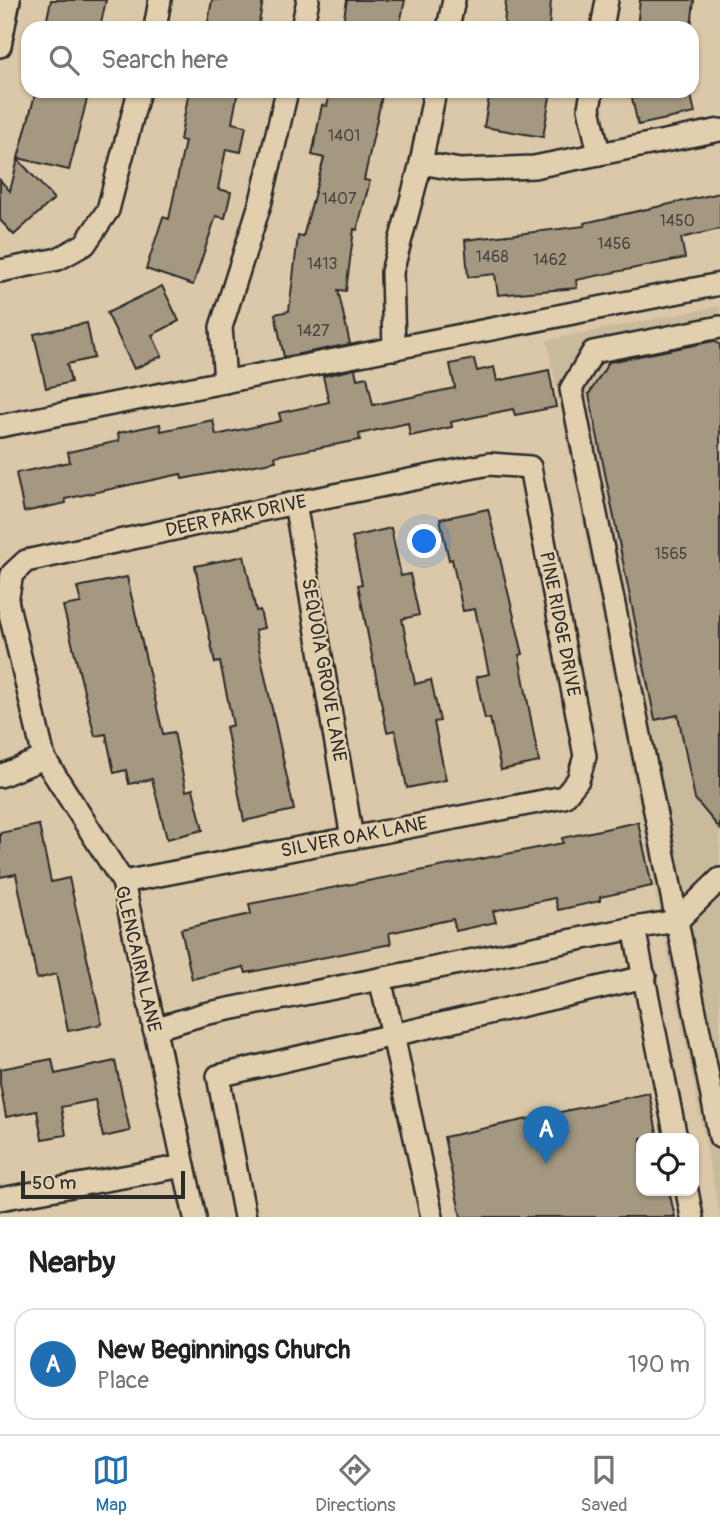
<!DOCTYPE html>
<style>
:root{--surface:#fff;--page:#f6f6f6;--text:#222;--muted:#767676;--line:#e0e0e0;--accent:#1f6fb2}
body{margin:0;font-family:Pangolin,sans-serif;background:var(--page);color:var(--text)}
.controls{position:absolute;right:21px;bottom:21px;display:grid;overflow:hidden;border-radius:14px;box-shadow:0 2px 5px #0004}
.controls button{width:63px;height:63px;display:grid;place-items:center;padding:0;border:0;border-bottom:2px solid var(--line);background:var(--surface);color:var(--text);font:35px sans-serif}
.scale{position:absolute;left:21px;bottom:18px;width:164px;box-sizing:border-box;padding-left:7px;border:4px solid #2b2b2b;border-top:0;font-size:19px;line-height:24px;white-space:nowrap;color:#2b2b2b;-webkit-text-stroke:5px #e2cfad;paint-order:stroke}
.you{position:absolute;left:425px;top:542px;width:24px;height:24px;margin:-18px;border:5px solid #fff;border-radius:50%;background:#1a73e8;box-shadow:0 0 0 10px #1a73e833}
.badge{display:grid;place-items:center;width:46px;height:46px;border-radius:50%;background:var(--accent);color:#fff;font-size:23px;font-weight:700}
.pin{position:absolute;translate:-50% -58px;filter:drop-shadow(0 2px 4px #0008)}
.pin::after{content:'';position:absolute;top:37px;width:24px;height:21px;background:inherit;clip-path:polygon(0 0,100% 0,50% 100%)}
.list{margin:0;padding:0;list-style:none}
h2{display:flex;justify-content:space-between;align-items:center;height:91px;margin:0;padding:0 28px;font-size:30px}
h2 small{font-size:23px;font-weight:400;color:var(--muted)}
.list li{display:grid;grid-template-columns:46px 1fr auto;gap:21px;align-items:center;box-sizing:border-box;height:112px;margin:0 14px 14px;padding:0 14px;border:2px solid var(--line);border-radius:21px}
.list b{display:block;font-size:26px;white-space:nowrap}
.list p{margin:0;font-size:23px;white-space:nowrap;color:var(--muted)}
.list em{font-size:23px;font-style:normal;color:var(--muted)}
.icon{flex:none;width:38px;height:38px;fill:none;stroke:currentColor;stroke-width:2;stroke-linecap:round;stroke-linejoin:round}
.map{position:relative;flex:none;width:720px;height:1217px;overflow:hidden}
.search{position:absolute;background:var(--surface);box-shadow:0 2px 5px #0004;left:21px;right:21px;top:21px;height:77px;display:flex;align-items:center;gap:18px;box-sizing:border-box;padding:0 24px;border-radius:21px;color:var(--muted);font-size:26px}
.sheet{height:217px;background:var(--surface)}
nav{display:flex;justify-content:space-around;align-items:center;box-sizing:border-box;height:98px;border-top:2px solid var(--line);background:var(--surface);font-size:19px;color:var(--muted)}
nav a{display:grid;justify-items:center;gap:4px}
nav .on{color:var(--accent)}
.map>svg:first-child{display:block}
.built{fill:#caba9c}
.building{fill:#a49881;stroke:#2b2b2b;stroke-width:2}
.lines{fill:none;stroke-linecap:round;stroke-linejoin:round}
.minor-casing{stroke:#2b2b2b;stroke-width:26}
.minor{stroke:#e2cfad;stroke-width:21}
.labels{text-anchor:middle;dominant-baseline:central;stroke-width:5;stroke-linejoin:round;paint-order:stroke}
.number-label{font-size:16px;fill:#494640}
.street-label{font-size:19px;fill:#2b2b2b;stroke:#e2cfad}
</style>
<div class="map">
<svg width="720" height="1217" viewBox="0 0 720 1217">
<rect width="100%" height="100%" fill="#dbc8a8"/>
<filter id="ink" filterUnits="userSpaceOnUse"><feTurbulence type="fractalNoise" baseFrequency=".0143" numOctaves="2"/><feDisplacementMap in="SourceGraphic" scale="14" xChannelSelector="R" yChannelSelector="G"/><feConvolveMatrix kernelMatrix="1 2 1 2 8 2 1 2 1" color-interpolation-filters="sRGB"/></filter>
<g filter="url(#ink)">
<polygon class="built" points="720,306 720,1217 547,340"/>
<g class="building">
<polygon points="51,0 106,0 100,28 45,28"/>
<polygon points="212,0 263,0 258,28 207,28"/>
<polygon points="347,0 405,0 399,28 342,28"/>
<polygon points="506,0 551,0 549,28 504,28"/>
<polygon points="640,0 694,0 691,28 637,28"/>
<polygon points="36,91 89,91 69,170 18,158"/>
<polygon points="189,91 238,91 232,123 246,126 241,152 226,149 218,189 231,192 225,218 216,216 193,285 146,269 163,217 169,219 185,141 180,140"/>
<polygon points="330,91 383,91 364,180 370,181 357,230 354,229 346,291 338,290 350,344 284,357 275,314 289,311 298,236 303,237 324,158 312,155 322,105 327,106"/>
<polygon points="490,91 551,91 543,137 484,127"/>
<polygon points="651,91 690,91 695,113 638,125 632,98 652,94"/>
<polygon points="18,159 54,199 14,235 0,220 0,180 10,191"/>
<polygon points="720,193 720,229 681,238 685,258 576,280 577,288 530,292 498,295 495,274 468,277 465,240 585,226 584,223"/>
<polygon points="162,286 179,321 152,335 162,356 134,369 107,313"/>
<polygon points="87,323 94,358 67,364 71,382 46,388 34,334"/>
<polygon points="714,341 720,345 720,829 695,799 678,715 655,720 589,394 609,362"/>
<polygon points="474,359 477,371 494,367 497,381 549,370 556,407 515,415 513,409 451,422 452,427 410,436 408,423 359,434 360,440 275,456 276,461 182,479 181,474 129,485 65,499 66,503 24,512 16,473 70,462 68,452 119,441 118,433 160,424 161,431 213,420 216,435 281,421 279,413 329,402 323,376 355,369 357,379 367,377 373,405 455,388 450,364"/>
<polygon points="488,509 523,654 519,655 539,762 501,770 490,718 485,719 476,677 489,674 475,609 463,611 452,559 449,560 440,519"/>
<polygon points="391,528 401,576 410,574 419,615 402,619 415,684 431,680 440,721 434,722 446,780 407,788 395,730 387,732 358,585 362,584 352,537"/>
<polygon points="244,556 256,611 260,610 264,628 255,630 294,810 244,821 226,727 233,725 220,662 215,663 195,566"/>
<polygon points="127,577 163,734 174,732 186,791 193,789 203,830 167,839 152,779 129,784 126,770 114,773 106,734 95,736 63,606 81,603 77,587"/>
<polygon points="638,822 652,886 600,897 600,901 558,910 555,898 493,911 496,922 456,931 453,919 389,933 391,944 246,973 244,967 192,979 181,929 251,914 249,904 563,843 562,838"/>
<polygon points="39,825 51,882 69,878 102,1024 68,1031 56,974 37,979 16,874 0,877 0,833"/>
<polygon points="52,1059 55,1074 115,1061 130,1131 103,1137 95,1100 61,1107 66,1135 42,1139 37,1111 6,1117 0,1084 0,1069"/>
<polygon points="649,1093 658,1138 641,1138 641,1191 669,1191 675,1217 461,1217 444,1137"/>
</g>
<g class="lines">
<g class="minor-casing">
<g id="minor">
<polyline points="155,28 160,0"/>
<polyline points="302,28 308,0"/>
<polyline points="448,28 454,0"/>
<polyline points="602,28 607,0"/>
<polyline points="0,46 9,0"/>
<polyline points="592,91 589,108 599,154"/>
<polyline points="421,163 460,170 534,167 720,130"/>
<polyline points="0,271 58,259 85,244 108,210 139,91"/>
<polyline points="720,327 593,352 571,389 720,1137"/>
<polyline points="394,349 392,272 421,163 435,91"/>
<polyline points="225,382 221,327 261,201 287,91"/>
<polyline points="0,426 720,284"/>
<polyline points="295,503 352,838"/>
<polyline points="0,776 44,758"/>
<polyline points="123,882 564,797 578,780 585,756 530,467 489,464 295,503 26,561 12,574 7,601 44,758 123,882 195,1217"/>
<polyline points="634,928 676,1138"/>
<polyline points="380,979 393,1035 645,977"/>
<polyline points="154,1029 204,1014 634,928 677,921 720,879"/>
<polyline points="687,1191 692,1217"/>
<polyline points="0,1199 184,1166"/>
<polyline points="245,1217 218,1076 393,1035 432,1217"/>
</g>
</g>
<use href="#minor" class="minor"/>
</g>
</g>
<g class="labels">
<g class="number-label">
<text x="344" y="136">1401</text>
<text x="339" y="199">1407</text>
<text x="677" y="221">1450</text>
<text x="614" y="244">1456</text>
<text x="492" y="257">1468</text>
<text x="550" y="260">1462</text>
<text x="322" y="264">1413</text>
<text x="313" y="331">1427</text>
<text x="671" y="554">1565</text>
</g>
<g class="street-label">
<text transform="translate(236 516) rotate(-12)">DEER PARK DRIVE</text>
<text transform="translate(560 624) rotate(79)">PINE RIDGE DRIVE</text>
<text transform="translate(324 670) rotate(80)">SEQUOIA GROVE LANE</text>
<text transform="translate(354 837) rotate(-11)">SILVER OAK LANE</text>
<text transform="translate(138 959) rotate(77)">GLENCAIRN LANE</text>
</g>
</g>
</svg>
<div class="controls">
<button><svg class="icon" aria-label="locate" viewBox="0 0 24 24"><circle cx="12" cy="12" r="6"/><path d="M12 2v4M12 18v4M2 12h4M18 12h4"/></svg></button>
</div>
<div class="scale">50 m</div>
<div class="you"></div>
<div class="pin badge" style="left:546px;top:1164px">A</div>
<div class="search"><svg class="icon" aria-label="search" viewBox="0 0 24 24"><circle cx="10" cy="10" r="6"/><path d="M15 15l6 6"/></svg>Search here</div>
</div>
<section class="sheet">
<h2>Nearby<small></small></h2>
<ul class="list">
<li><span class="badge">A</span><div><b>New Beginnings Church</b><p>Place</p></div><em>190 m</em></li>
</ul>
</section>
<nav>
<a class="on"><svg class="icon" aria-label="map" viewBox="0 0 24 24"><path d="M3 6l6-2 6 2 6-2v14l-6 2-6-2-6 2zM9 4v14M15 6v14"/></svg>Map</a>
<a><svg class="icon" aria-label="directions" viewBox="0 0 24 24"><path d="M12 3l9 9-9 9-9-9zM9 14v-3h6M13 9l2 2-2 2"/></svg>Directions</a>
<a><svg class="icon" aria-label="saved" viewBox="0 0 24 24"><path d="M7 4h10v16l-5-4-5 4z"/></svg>Saved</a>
</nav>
